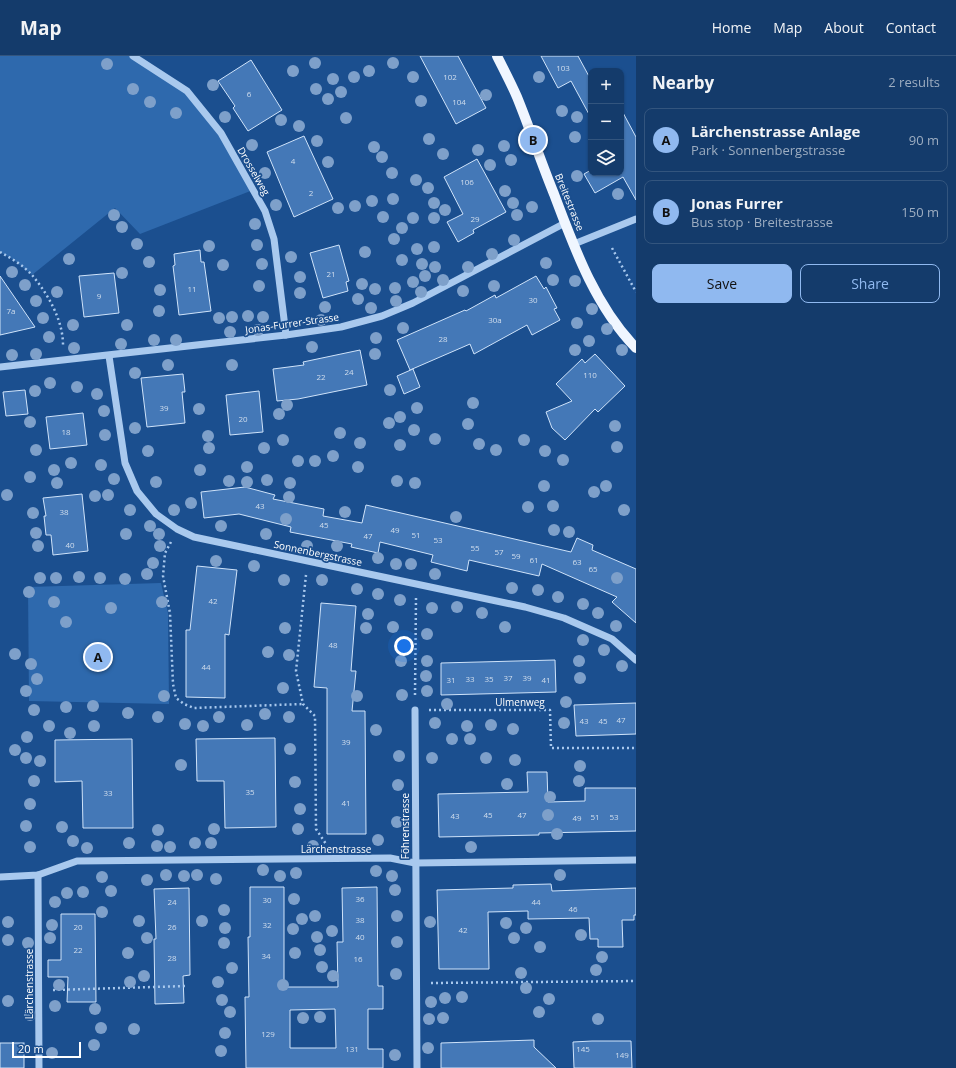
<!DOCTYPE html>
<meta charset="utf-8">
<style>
:root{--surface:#143b6b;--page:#214673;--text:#f1f3f6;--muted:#9dadc1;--line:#33557e;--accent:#90b9f0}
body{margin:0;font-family:"Open Sans",sans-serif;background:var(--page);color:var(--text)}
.controls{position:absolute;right:12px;top:12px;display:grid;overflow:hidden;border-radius:8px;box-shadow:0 1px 3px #0004}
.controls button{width:36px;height:36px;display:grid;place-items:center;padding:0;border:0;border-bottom:1px solid var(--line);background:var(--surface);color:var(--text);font:20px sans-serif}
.scale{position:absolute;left:12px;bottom:10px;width:69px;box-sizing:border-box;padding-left:4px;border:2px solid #fff;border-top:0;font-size:11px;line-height:14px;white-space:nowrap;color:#fff;-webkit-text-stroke:3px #1b4f8f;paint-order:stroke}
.you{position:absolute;left:404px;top:590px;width:14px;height:14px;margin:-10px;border:3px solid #fff;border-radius:50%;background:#1a73e8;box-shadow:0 0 0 6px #1a73e833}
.badge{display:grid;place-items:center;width:26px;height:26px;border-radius:50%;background:var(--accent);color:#111;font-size:13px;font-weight:700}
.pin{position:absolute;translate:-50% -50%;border:2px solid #fff;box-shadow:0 1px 4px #0006}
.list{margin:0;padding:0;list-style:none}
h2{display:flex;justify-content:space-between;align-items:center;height:52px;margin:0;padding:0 16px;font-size:17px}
h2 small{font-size:13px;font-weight:400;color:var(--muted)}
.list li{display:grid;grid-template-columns:26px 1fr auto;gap:12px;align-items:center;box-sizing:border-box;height:64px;margin:0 8px 8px;padding:0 8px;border:1px solid var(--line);border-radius:8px}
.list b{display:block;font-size:15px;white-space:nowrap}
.list p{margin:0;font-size:13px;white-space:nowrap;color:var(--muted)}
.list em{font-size:13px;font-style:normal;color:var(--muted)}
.actions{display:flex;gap:8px;padding:12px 16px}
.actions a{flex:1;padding:9px 0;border:1px solid var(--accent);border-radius:8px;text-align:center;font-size:14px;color:var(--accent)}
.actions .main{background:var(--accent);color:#111}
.icon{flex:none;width:22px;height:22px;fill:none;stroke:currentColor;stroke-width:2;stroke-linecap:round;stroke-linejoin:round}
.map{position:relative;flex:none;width:636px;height:1012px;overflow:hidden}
header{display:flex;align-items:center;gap:24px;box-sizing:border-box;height:56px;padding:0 20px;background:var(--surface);border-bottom:1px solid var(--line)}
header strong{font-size:19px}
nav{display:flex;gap:22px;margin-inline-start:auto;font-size:14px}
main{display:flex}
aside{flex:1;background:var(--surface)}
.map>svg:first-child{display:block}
.green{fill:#2e69ad}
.building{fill:#4478b7;stroke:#cfe3fa;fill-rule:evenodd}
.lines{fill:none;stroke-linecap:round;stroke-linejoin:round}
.path{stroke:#a9c9ee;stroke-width:2.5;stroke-dasharray:2 3;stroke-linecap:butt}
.minor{stroke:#a9c9ee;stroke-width:7}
.major{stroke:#f0f6ff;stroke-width:10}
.tree{fill:#7ea0ca}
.labels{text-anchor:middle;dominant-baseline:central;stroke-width:3.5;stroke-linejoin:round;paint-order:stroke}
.number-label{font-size:8px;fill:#d0dded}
.street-label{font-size:10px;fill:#fff;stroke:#1b4f8f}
</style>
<header>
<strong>Map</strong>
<nav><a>Home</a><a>Map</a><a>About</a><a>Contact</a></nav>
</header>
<main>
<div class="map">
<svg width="636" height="1012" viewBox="0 0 636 1012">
<rect width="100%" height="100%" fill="#1b4f8f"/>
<g class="green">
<polygon points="0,0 133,0 187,35 221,77 253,134 140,178 115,152 32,219 14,204 0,196"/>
<polygon points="161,527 168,557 169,648 29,645 28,531"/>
</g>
<g class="building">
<polygon points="420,0 458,0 486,52 456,68"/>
<polygon points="541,0 578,0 591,24 591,62 571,25 558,32"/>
<polygon points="251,4 282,54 248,75 233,52 235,50 218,25"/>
<polygon points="621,53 636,81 636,144 623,121 595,137 584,118 591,114 591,117 621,117"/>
<polygon points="304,80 333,143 294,161 267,96"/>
<polygon points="477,103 506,156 473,174 474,177 458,186 447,166 463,158 444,121"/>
<polygon points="339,189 349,225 346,226 348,235 323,242 310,197"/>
<polygon points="200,194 201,206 204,206 211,255 179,259 173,210 175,209 174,198"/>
<polygon points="114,217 119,257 84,261 79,220"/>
<polygon points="0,220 35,271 0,279"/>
<polygon points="536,220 544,233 546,231 557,252 554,253 560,264 532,279 527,269 474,298 470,288 410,314 397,284 465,254 466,255 495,239 496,242"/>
<polygon points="360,294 367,329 298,343 277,345 273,313 304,309 303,306"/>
<polygon points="595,298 625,330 598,356 595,353 565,384 552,372 546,356 572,345 556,328 582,303 585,307"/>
<polygon points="413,313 420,331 404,338 397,320"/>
<polygon points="183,318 185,336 182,336 185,367 147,371 141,322"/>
<polygon points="25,334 28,358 6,360 3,336"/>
<polygon points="259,335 263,376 230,379 226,339"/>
<polygon points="83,357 87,389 50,393 46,361"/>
<polygon points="245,431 275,439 273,443 324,453 323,460 362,467 366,449 571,496 577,482 593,489 592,494 636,513 636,567 612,546 617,541 542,508 539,520 469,504 467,515 431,506 433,499 380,486 378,497 351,491 352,488 290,476 291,471 239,458 204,462 201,436"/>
<polygon points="82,438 88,495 53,499 51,479 46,479 44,460 46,460 43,442"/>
<polygon points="197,510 237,514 229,579 225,578 225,642 186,641 186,574 190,574"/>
<polygon points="321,547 356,550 351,615 356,615 352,655 365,655 366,778 327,778 327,632 314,631"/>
<polygon points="555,604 556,636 441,639 441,607"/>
<polygon points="636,647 636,678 576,680 574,649"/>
<polygon points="275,682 276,771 225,772 224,725 197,725 196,683"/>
<polygon points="132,683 133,772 83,772 82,725 55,726 55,684"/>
<polygon points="527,716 547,716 548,746 585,745 585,732 636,732 636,775 539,777 539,779 439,781 438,738 528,736"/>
<polygon points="551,828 552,835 636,832 636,859 634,859 634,864 622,864 623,891 598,891 598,883 590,883 589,862 528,863 528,855 488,856 489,913 439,913 437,834 513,832 513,829"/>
<path d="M 250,831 L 284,831 L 284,931 L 338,931 L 337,886 L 343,886 L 342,832 L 377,831 L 378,930 L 383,930 L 383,953 L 368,953 L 368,993 L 383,993 L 383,1012 L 246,1012 L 245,941 L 249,941 L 248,881 L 250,881 ZM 335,953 L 336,992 L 290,992 L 290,954 Z"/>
<polygon points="189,832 190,919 183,920 184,947 155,948 154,883 156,883 154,833"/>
<polygon points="61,858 95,858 96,946 67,946 68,921 48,921 48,904 61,904"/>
<polygon points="534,984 534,991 556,1012 441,1012 441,987"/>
<polygon points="592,985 631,985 632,1012 574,1012 573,986"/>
<rect x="0" y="987" width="24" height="25"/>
</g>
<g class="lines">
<g class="path">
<polyline points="612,192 636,236"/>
<path d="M 0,196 C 11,202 24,210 32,219 C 48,238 63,264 63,289"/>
<polyline points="171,486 165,497 163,520 170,557 173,628 176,642 184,648 194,652 303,648"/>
<polyline points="306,519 296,615 303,648 315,660 316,773 326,788"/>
<polyline points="415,639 416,542"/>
<polyline points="429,654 550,654 551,692 636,692"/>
<polyline points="431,927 636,925"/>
<polyline points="53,934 186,930"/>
</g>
<g class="minor">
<polyline points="133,0 187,35 221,77 265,155 274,183 286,279"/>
<polyline points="574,188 636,163"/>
<polyline points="109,300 125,407 137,435 156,458 177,473 194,481 525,551 564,562 612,583 636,604"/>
<polyline points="0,311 286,279 341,271 382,260 413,247 565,167"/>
<polyline points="415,654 417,1012"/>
<polyline points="38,819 39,1012"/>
<polyline points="0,821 38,819 77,805 390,802 415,807 636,804"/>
</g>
<path class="major" d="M 497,0 C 504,14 511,27 517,41 C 530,73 541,106 554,138 C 574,191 595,250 636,292"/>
</g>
<g class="tree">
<circle cx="315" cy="7" r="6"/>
<circle cx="393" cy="7" r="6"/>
<circle cx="107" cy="8" r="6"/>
<circle cx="293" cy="15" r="6"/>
<circle cx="369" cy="15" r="6"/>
<circle cx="354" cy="21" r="6"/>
<circle cx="413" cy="21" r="6"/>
<circle cx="539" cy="21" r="6"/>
<circle cx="333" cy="23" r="6"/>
<circle cx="213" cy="29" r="6"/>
<circle cx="133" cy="33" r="6"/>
<circle cx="316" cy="33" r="6"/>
<circle cx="341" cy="36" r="6"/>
<circle cx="486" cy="39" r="6"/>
<circle cx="328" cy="43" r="6"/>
<circle cx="421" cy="45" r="6"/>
<circle cx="150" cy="46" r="6"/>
<circle cx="562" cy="55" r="6"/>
<circle cx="176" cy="57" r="6"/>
<circle cx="225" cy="61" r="6"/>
<circle cx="577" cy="61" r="6"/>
<circle cx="346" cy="62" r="6"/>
<circle cx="281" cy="64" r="6"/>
<circle cx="299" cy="70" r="6"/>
<circle cx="575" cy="81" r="6"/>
<circle cx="429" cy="83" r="6"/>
<circle cx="317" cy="85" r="6"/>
<circle cx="252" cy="89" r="6"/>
<circle cx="504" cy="90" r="6"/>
<circle cx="374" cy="91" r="6"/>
<circle cx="478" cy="94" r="6"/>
<circle cx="443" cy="98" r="6"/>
<circle cx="382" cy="101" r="6"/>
<circle cx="511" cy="104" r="6"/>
<circle cx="328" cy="106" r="6"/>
<circle cx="490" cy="109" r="6"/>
<circle cx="265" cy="117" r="6"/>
<circle cx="392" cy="117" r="6"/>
<circle cx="577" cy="120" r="6"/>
<circle cx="416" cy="124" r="6"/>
<circle cx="428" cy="132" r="6"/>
<circle cx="505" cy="135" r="6"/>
<circle cx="618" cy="138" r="6"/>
<circle cx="393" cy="143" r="6"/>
<circle cx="372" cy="145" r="6"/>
<circle cx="434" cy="147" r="6"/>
<circle cx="513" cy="147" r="6"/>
<circle cx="276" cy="149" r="6"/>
<circle cx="355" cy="150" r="6"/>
<circle cx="532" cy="151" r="6"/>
<circle cx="338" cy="152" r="6"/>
<circle cx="445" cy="154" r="6"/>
<circle cx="114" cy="159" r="6"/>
<circle cx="517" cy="159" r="6"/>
<circle cx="383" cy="161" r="6"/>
<circle cx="413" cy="162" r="6"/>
<circle cx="434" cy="162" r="6"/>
<circle cx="255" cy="168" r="6"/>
<circle cx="122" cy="171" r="6"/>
<circle cx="402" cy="172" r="6"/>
<circle cx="394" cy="183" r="6"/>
<circle cx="514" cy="184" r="6"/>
<circle cx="137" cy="188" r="6"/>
<circle cx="257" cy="189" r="6"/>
<circle cx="209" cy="190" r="6"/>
<circle cx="434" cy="191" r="6"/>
<circle cx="417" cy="193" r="6"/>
<circle cx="365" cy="196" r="6"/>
<circle cx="492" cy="198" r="6"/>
<circle cx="291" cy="201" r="6"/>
<circle cx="69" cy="203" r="6"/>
<circle cx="402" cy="204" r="6"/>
<circle cx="149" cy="206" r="6"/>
<circle cx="546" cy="207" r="6"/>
<circle cx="262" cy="208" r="6"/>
<circle cx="422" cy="208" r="6"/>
<circle cx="223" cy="209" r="6"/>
<circle cx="435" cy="211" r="6"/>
<circle cx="468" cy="211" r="6"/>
<circle cx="12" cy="216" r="6"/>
<circle cx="122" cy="217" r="6"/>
<circle cx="425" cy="220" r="6"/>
<circle cx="300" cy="221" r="6"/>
<circle cx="443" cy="224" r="6"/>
<circle cx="553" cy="224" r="6"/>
<circle cx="575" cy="225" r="6"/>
<circle cx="413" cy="226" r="6"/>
<circle cx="362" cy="228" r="6"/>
<circle cx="25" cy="229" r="6"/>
<circle cx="259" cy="230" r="6"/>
<circle cx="494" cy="230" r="6"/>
<circle cx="395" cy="232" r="6"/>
<circle cx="375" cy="233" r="6"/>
<circle cx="160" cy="234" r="6"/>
<circle cx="463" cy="235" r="6"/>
<circle cx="57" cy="236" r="6"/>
<circle cx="421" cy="236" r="6"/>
<circle cx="300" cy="237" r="6"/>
<circle cx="358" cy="243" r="6"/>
<circle cx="36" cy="245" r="6"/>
<circle cx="396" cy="245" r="6"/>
<circle cx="325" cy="251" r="6"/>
<circle cx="371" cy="252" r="6"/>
<circle cx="592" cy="253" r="6"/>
<circle cx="159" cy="255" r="6"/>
<circle cx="248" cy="260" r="6"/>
<circle cx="232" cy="261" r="6"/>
<circle cx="263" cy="261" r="6"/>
<circle cx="43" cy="262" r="6"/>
<circle cx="219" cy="262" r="6"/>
<circle cx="321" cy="264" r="6"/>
<circle cx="577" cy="267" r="6"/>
<circle cx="73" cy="269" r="6"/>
<circle cx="127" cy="269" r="6"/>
<circle cx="403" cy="272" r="6"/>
<circle cx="607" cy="273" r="6"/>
<circle cx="258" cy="274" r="6"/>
<circle cx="230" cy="276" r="6"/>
<circle cx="49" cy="281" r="6"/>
<circle cx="376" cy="282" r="6"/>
<circle cx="154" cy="284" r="6"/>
<circle cx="176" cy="284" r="6"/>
<circle cx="589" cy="285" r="6"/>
<circle cx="121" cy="288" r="6"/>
<circle cx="312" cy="291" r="6"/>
<circle cx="74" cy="292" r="6"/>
<circle cx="575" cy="294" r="6"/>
<circle cx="622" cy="294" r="6"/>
<circle cx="36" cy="298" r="6"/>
<circle cx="375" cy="298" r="6"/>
<circle cx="12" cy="299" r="6"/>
<circle cx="168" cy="309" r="6"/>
<circle cx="232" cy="309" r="6"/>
<circle cx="135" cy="317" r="6"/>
<circle cx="50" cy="327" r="6"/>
<circle cx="77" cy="331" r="6"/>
<circle cx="390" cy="334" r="6"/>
<circle cx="35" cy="335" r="6"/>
<circle cx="97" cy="338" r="6"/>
<circle cx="473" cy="347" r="6"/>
<circle cx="287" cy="349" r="6"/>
<circle cx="417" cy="352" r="6"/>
<circle cx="199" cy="353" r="6"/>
<circle cx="104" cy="355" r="6"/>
<circle cx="279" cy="358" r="6"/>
<circle cx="400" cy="361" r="6"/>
<circle cx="30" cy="366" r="6"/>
<circle cx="389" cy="367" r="6"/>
<circle cx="468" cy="368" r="6"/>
<circle cx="615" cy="370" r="6"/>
<circle cx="135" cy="372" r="6"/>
<circle cx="414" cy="374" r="6"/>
<circle cx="340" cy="377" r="6"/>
<circle cx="105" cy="379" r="6"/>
<circle cx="208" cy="380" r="6"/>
<circle cx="435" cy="383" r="6"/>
<circle cx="283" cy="384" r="6"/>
<circle cx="524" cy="384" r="6"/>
<circle cx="360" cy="387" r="6"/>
<circle cx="479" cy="388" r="6"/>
<circle cx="400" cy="389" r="6"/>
<circle cx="617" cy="391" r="6"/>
<circle cx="209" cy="392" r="6"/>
<circle cx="264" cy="392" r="6"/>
<circle cx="36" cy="394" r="6"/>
<circle cx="496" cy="394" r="6"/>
<circle cx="148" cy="395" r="6"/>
<circle cx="545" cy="395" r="6"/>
<circle cx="333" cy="400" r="6"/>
<circle cx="563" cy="404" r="6"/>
<circle cx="298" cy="405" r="6"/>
<circle cx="315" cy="405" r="6"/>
<circle cx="71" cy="407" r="6"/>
<circle cx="101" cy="409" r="6"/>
<circle cx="247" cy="411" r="6"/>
<circle cx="358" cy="411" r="6"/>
<circle cx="54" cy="414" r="6"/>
<circle cx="200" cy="414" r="6"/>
<circle cx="30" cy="421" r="6"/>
<circle cx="114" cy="423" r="6"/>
<circle cx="267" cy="424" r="6"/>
<circle cx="229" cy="425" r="6"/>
<circle cx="397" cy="425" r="6"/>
<circle cx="156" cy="426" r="6"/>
<circle cx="247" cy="426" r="6"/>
<circle cx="57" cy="427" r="6"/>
<circle cx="290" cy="427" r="6"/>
<circle cx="415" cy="427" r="6"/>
<circle cx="544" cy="430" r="6"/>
<circle cx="606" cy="430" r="6"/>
<circle cx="594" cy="436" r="6"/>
<circle cx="7" cy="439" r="6"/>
<circle cx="108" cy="439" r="6"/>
<circle cx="95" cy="440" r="6"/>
<circle cx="289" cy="441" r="6"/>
<circle cx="191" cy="447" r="6"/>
<circle cx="553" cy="450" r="6"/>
<circle cx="528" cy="451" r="6"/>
<circle cx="130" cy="454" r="6"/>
<circle cx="174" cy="454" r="6"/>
<circle cx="624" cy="454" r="6"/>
<circle cx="345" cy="456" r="6"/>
<circle cx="33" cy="457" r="6"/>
<circle cx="456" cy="461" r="6"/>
<circle cx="286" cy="463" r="6"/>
<circle cx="150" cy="470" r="6"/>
<circle cx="221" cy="470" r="6"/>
<circle cx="554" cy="474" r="6"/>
<circle cx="569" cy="476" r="6"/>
<circle cx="36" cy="477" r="6"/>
<circle cx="126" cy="478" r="6"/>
<circle cx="159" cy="478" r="6"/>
<circle cx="266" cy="478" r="6"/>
<circle cx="38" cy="490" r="6"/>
<circle cx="160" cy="490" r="6"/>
<circle cx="307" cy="490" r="6"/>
<circle cx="337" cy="490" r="6"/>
<circle cx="378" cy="502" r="6"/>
<circle cx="216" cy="505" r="6"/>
<circle cx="153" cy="507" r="6"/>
<circle cx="396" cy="508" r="6"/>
<circle cx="411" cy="508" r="6"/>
<circle cx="254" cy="510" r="6"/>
<circle cx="147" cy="518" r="6"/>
<circle cx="435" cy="518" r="6"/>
<circle cx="79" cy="521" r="6"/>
<circle cx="40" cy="522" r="6"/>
<circle cx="56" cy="522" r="6"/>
<circle cx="100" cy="522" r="6"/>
<circle cx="617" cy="522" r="6"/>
<circle cx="125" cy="523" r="6"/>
<circle cx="284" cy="524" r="6"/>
<circle cx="322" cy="524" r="6"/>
<circle cx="512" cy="532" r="6"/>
<circle cx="357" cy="533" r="6"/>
<circle cx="538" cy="534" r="6"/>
<circle cx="29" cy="536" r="6"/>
<circle cx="378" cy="538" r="6"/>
<circle cx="558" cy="541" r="6"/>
<circle cx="400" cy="544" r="6"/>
<circle cx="54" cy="546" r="6"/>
<circle cx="162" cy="546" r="6"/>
<circle cx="583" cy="548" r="6"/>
<circle cx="457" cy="551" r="6"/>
<circle cx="111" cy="552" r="6"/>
<circle cx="432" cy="552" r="6"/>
<circle cx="482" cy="557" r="6"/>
<circle cx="598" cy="557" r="6"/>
<circle cx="368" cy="558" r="6"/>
<circle cx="66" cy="566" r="6"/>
<circle cx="616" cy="570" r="6"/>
<circle cx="393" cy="571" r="6"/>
<circle cx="505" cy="571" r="6"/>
<circle cx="285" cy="572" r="6"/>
<circle cx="366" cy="572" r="6"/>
<circle cx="427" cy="578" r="6"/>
<circle cx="583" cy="584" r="6"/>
<circle cx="604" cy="594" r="6"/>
<circle cx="268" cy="596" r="6"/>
<circle cx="15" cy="598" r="6"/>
<circle cx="289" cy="599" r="6"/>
<circle cx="401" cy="605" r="6"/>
<circle cx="427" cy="605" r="6"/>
<circle cx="579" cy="605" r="6"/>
<circle cx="31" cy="608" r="6"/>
<circle cx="622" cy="610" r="6"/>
<circle cx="426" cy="620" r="6"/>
<circle cx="580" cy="622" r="6"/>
<circle cx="37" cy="623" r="6"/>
<circle cx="283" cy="632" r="6"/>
<circle cx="26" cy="635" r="6"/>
<circle cx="427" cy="635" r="6"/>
<circle cx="402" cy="639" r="6"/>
<circle cx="164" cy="640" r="6"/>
<circle cx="357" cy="640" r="6"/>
<circle cx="566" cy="646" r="6"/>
<circle cx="447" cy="648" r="6"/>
<circle cx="93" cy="650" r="6"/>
<circle cx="66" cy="651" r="6"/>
<circle cx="34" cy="654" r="6"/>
<circle cx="128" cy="657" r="6"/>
<circle cx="265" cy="658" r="6"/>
<circle cx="158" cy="661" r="6"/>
<circle cx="219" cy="661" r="6"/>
<circle cx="289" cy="661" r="6"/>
<circle cx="435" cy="667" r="6"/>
<circle cx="564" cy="667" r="6"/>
<circle cx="185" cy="668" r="6"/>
<circle cx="247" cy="669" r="6"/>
<circle cx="491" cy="669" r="6"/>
<circle cx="49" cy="670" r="6"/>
<circle cx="94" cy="670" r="6"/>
<circle cx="203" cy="670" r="6"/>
<circle cx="467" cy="670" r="6"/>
<circle cx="513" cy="673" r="6"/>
<circle cx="376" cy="674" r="6"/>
<circle cx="70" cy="677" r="6"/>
<circle cx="27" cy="681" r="6"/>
<circle cx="452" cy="683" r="6"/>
<circle cx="470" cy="683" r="6"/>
<circle cx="290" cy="693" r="6"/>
<circle cx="15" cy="694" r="6"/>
<circle cx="399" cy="700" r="6"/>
<circle cx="26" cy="702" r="6"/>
<circle cx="432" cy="702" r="6"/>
<circle cx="486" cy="702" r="6"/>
<circle cx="515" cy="704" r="6"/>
<circle cx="40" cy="705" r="6"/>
<circle cx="181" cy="709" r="6"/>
<circle cx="580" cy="710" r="6"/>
<circle cx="34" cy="725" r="6"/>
<circle cx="579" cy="725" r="6"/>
<circle cx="295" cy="726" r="6"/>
<circle cx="507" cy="728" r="6"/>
<circle cx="398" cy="729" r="6"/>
<circle cx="550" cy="741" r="6"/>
<circle cx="30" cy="748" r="6"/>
<circle cx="300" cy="753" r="6"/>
<circle cx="548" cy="759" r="6"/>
<circle cx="397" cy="766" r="6"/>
<circle cx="26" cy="770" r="6"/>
<circle cx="62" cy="771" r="6"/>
<circle cx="214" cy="773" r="6"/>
<circle cx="298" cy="773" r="6"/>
<circle cx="158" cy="774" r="6"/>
<circle cx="557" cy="778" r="6"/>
<circle cx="378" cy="784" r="6"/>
<circle cx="73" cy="785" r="6"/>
<circle cx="129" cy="787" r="6"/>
<circle cx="195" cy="787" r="6"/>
<circle cx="211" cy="787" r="6"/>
<circle cx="157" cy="790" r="6"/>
<circle cx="313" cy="790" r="6"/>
<circle cx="30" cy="791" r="6"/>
<circle cx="170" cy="791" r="6"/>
<circle cx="471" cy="791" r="6"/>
<circle cx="87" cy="792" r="6"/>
<circle cx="263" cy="814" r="6"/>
<circle cx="376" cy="815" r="6"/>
<circle cx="296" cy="817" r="6"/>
<circle cx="166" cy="819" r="6"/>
<circle cx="197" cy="819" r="6"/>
<circle cx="560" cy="819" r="6"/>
<circle cx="184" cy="820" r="6"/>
<circle cx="280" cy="820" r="6"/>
<circle cx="392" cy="820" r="6"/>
<circle cx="102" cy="821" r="6"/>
<circle cx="216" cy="823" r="6"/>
<circle cx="147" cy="824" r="6"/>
<circle cx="395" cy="834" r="6"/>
<circle cx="111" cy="835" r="6"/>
<circle cx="83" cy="836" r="6"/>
<circle cx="67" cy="837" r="6"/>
<circle cx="294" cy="843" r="6"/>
<circle cx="55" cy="846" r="6"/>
<circle cx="224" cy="854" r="6"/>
<circle cx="102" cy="856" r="6"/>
<circle cx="315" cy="860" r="6"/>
<circle cx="397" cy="860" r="6"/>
<circle cx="302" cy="863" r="6"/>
<circle cx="139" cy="865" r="6"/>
<circle cx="202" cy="865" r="6"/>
<circle cx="8" cy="866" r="6"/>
<circle cx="430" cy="866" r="6"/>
<circle cx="506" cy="867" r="6"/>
<circle cx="52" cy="869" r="6"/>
<circle cx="225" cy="872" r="6"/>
<circle cx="526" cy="872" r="6"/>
<circle cx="293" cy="873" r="6"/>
<circle cx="332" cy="875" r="6"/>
<circle cx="581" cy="879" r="6"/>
<circle cx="317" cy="881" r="6"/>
<circle cx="50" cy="882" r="6"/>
<circle cx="147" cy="882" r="6"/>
<circle cx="514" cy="882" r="6"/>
<circle cx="8" cy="884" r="6"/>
<circle cx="397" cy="886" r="6"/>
<circle cx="28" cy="887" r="6"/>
<circle cx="224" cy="887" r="6"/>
<circle cx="540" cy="891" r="6"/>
<circle cx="320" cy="894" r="6"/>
<circle cx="128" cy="897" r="6"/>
<circle cx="295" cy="897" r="6"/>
<circle cx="602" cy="901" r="6"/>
<circle cx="322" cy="911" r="6"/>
<circle cx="232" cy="912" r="6"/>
<circle cx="596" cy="914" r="6"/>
<circle cx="521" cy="917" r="6"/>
<circle cx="396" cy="918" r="6"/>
<circle cx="144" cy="920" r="6"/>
<circle cx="333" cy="920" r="6"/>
<circle cx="130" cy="926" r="6"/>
<circle cx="218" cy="926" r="6"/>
<circle cx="59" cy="929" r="6"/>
<circle cx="283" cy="929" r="6"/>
<circle cx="526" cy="932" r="6"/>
<circle cx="462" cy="941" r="6"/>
<circle cx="445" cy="942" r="6"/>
<circle cx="549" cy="943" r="6"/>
<circle cx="222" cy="944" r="6"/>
<circle cx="8" cy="945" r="6"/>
<circle cx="431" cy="946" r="6"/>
<circle cx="55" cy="950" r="6"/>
<circle cx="95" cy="953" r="6"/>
<circle cx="230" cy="956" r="6"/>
<circle cx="539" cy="956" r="6"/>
<circle cx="30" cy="959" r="6"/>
<circle cx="320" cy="961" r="6"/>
<circle cx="303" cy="962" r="6"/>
<circle cx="443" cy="962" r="6"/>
<circle cx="429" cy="963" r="6"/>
<circle cx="598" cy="963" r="6"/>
<circle cx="101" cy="972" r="6"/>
<circle cx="134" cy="973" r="6"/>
<circle cx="225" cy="977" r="6"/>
<circle cx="94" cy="989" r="6"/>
<circle cx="428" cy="992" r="6"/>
<circle cx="221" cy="995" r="6"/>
<circle cx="52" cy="997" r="6"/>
<circle cx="395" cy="999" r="6"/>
</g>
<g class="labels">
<g class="number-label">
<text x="563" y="11">103</text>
<text x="450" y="20">102</text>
<text x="249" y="37">6</text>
<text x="459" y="45">104</text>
<text x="293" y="104">4</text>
<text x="467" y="125">106</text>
<text x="311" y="136">2</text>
<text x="475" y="162">29</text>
<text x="331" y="217">21</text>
<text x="192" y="232">11</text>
<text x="99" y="239">9</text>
<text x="533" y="243">30</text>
<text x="11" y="254">7a</text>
<text x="495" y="263">30a</text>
<text x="443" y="282">28</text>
<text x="349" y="315">24</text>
<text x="590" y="318">110</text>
<text x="321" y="320">22</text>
<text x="164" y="351">39</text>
<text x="243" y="362">20</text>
<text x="66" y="375">18</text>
<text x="260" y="449">43</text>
<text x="64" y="455">38</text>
<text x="324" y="468">45</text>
<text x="395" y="473">49</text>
<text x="416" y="478">51</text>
<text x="368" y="479">47</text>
<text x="438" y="483">53</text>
<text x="70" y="488">40</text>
<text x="475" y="491">55</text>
<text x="499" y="495">57</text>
<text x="516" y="499">59</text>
<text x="534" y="503">61</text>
<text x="577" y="505">63</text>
<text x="593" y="512">65</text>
<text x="213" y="544">42</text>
<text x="333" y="588">48</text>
<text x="206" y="610">44</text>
<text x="508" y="621">37</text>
<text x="527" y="621">39</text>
<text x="470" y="622">33</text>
<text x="489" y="622">35</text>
<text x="451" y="623">31</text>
<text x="546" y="623">41</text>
<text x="621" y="663">47</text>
<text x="584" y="664">43</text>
<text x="603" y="664">45</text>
<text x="346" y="685">39</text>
<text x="250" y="735">35</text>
<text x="108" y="736">33</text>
<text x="346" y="746">41</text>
<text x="488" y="758">45</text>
<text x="522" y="758">47</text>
<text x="455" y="759">43</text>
<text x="595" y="760">51</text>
<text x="614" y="760">53</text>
<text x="577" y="761">49</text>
<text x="360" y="842">36</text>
<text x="267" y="843">30</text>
<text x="172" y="845">24</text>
<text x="536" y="845">44</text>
<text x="573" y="852">46</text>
<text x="360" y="863">38</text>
<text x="267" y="868">32</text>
<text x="78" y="870">20</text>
<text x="172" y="870">26</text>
<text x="463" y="873">42</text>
<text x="360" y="880">40</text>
<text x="78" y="893">22</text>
<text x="266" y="899">34</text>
<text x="172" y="901">28</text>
<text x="358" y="902">16</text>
<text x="268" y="977">129</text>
<text x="352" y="992">131</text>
<text x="583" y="992">145</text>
<text x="622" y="998">149</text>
</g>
<g class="street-label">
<text transform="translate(254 115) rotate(60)">Drosselweg</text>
<text transform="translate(570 146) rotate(68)">Breitestrasse</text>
<text transform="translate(292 267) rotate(-8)">Jonas-Furrer-Strasse</text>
<text transform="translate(318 497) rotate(12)">Sonnenbergstrasse</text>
<text x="520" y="646">Ulmenweg</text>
<text transform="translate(405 770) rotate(-90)">Föhrenstrasse</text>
<text x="336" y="793">Lärchenstrasse</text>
<text transform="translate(29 928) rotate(-90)">Lärchenstrasse</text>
</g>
</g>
</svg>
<div class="controls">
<button>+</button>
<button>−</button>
<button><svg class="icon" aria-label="layers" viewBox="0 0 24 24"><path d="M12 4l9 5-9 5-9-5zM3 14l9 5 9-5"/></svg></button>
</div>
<div class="scale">20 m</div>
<div class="you"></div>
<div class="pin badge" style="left:98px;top:601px">A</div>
<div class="pin badge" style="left:533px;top:84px">B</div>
</div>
<aside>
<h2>Nearby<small>2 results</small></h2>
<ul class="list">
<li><span class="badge">A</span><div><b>Lärchenstrasse Anlage</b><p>Park · Sonnenbergstrasse</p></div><em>90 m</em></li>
<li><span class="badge">B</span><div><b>Jonas Furrer</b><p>Bus stop · Breitestrasse</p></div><em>150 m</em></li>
</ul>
<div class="actions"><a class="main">Save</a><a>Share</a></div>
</aside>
</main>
